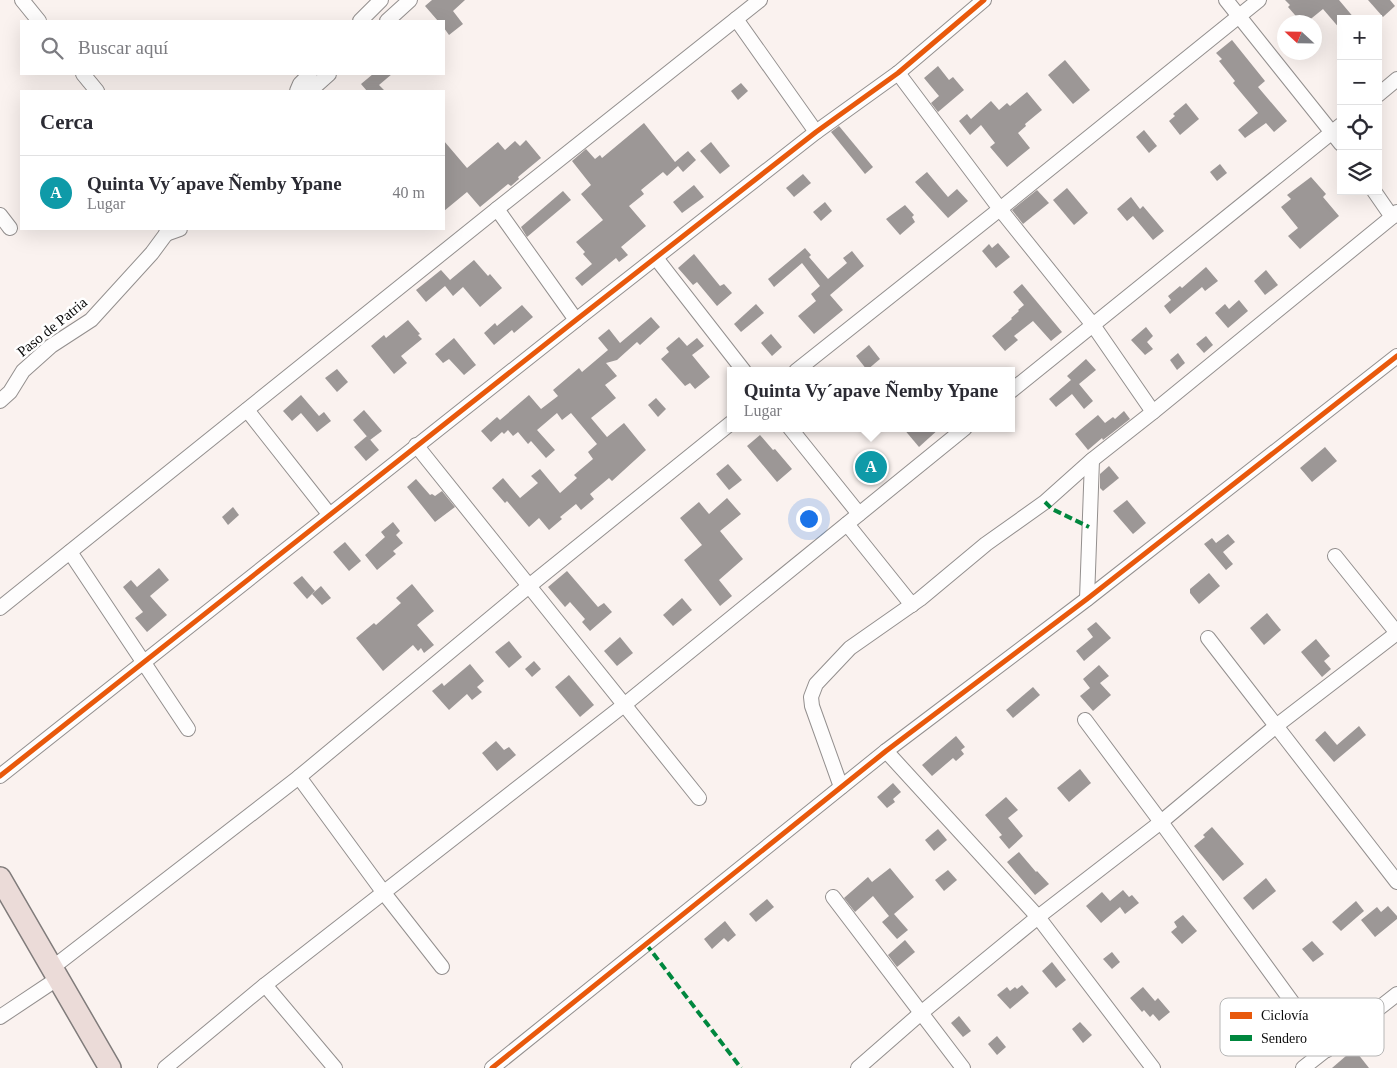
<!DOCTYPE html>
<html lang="es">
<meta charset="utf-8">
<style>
:root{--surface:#fff;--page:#f7f7f7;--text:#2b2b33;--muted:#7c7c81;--line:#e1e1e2;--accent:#2563eb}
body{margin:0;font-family:"Times New Roman",serif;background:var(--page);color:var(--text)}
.controls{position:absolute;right:15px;top:15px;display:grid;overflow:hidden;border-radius:0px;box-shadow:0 5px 20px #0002}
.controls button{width:45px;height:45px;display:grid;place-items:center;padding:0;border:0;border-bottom:1px solid var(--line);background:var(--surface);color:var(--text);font:25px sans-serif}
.compass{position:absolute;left:1277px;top:15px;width:45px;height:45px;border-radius:50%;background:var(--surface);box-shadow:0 5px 20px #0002;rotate:292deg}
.you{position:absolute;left:808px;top:518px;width:18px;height:18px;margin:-12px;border:4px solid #fff;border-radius:50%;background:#1a73e8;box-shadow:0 0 0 8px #1a73e833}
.badge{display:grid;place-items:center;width:32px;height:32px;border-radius:50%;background:var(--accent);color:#fff;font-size:16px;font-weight:700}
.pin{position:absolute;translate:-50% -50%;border:2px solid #fff;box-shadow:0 1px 5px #0006}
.popup{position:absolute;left:727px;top:367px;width:288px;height:65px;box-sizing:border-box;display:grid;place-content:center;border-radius:0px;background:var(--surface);filter:drop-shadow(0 1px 4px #0005);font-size:16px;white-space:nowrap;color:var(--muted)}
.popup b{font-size:19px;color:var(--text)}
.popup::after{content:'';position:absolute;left:50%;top:100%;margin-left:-10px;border:10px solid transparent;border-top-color:var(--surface)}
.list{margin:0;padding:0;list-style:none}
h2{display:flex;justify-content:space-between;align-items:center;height:65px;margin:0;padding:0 20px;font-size:21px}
h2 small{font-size:16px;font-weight:400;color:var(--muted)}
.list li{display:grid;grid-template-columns:32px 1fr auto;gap:15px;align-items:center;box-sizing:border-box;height:75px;padding:0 20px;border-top:1px solid var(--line)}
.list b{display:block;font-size:19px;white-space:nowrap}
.list p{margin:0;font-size:16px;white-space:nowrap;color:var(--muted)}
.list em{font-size:16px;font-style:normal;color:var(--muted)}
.icon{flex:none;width:28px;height:28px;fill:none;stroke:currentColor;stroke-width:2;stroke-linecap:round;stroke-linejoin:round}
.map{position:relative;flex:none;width:1397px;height:1068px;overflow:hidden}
.search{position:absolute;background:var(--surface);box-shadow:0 5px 20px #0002;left:20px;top:20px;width:425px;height:55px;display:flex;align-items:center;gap:12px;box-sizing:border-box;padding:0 18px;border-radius:0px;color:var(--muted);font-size:19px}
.panel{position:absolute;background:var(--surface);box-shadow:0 5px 20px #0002;left:20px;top:90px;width:425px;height:140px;border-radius:0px}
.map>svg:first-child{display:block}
.building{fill:#9c9796}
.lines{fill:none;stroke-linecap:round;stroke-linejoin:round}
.minor-casing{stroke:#938f8e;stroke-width:16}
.primary-casing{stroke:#807c7b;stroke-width:24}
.minor{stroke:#fefdfd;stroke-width:14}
.primary{stroke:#ebdbd8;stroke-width:21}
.quiet{stroke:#00873e;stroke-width:4;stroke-dasharray:8 4;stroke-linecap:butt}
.cycleway-casing{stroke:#fff;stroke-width:8}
.cycleway{stroke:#e8590c;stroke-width:5}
.labels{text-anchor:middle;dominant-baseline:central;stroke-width:5;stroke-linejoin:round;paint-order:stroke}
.street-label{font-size:15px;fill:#0b0b0b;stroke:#fff}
.key{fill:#fff;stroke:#b6b6b6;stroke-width:1}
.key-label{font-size:14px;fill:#0b0b0b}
</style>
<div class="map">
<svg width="1397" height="1068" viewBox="0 0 1397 1068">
<rect width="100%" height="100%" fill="#faf2ef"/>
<g class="building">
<polygon points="432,0 465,0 453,11 463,24 449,35 444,28 444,21 438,21 425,6"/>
<polygon points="1285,0 1339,0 1355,19 1341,19 1341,30 1323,9 1307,22 1301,22 1288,7 1290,5"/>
<polygon points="1368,0 1390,0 1395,6 1383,17"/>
<polygon points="1232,40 1265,81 1258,87 1287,121 1274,132 1266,123 1245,138 1238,130 1258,113 1233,83 1235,81 1219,61 1222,59 1216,53"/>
<polygon points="1065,60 1090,90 1073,104 1048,75"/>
<polygon points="938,66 949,80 953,77 964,90 938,112 931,103 939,96 924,78"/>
<polygon points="373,74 392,74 379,85 385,91 367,91 361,84"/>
<polygon points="741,83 748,91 738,100 731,91"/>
<polygon points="1027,92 1042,110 1025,124 1026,126 1018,133 1030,148 1007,167 990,147 995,143 981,125 970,135 959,121 967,114 971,119 991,101 999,110 1007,103 1010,106"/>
<polygon points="1186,103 1199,119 1180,135 1169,121 1175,116 1173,114"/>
<polygon points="644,123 675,162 688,151 696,160 683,172 678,166 667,176 663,172 641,190 644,194 629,206 646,226 621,247 628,255 619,262 616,258 582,286 575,278 592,264 583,254 585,252 576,242 603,220 581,194 591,185 572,161 586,149 595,159 600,155 602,158"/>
<polygon points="839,126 873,167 865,174 831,132"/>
<polygon points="1144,130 1157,146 1149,153 1136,137"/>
<polygon points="526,140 541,158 518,177 519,179 511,186 508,184 480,207 467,192 444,211 444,141 467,168 498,142 505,150 515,141 520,146"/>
<polygon points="711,142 730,166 720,174 700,151"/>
<polygon points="1220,164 1227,173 1217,181 1210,172"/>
<polygon points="927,172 948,197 957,189 968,201 948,218 915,182"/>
<polygon points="803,174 811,183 794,197 786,188"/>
<polygon points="1311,177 1326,194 1323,197 1339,216 1300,249 1288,236 1298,228 1281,207 1291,199 1287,195"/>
<polygon points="694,185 704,197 682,213 673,202"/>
<polygon points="1067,188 1088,213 1074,225 1053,200"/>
<polygon points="1037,190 1049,203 1023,224 1012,210"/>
<polygon points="563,191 571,200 527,237 521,227"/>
<polygon points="1131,197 1140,209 1143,206 1164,231 1153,240 1133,216 1127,221 1117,209"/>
<polygon points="825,202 832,211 821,221 813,212"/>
<polygon points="905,205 914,215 912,217 915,222 900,235 886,219"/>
<polygon points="998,243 1010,257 996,268 982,251 989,244 992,248"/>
<polygon points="805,248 811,255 809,257 828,279 847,263 843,258 852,251 864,266 830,295 843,310 814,334 798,316 816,301 811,294 820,286 802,263 774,287 768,279"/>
<polygon points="694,254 720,286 724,284 732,293 717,306 697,282 693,285 678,268"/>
<polygon points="474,260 488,276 490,274 502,288 480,307 463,287 453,296 445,286 426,302 416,290 441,270 450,280"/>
<polygon points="1206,267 1218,281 1205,291 1202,287 1170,314 1164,306 1171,300 1168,296 1180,286 1182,288"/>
<polygon points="1266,270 1278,285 1265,295 1254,281"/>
<polygon points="1022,284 1062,332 1051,341 1033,321 1014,336 1018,340 1005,351 992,336 1012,319 1011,318 1019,311 1018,310 1024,305 1013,292"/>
<polygon points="1239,300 1248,311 1228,328 1215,313 1225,304 1229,309"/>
<polygon points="756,304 764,313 741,332 734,324"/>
<polygon points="522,305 533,317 514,333 512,330 494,345 484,333 495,323 497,326"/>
<polygon points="651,317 660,327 640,345 637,342 617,360 606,363 617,376 605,385 616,398 591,418 607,437 624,423 646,450 612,481 609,478 590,494 594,499 581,510 576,504 560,517 562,519 549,530 539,518 529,527 507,501 505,503 492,488 503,478 520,498 538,483 531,476 540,469 560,493 577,478 574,475 593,459 588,452 597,444 571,413 562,420 557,413 537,430 555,450 546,458 531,441 528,444 518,432 513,436 508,430 504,434 502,432 491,442 481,431 497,417 500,420 529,395 541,409 558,396 553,390 579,368 582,372 608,350 598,338 609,329 620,343"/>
<polygon points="408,320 420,334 418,335 422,339 401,356 407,363 394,374 371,346 384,335 386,338"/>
<polygon points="1146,327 1153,336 1147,342 1153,349 1145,355 1131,340"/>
<polygon points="771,334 782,347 772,356 761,343"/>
<polygon points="1206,336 1213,345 1204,353 1196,344"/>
<polygon points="679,337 687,346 697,338 704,346 692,355 710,377 695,389 690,383 685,386 661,359 669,352 666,348"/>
<polygon points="454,338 476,365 464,375 449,359 443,363 435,354"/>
<polygon points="869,345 880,359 867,370 856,356"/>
<polygon points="1178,353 1185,363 1177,370 1170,360"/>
<polygon points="1086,359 1096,370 1079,384 1093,401 1084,409 1072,394 1056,407 1049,399 1071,380 1067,376"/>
<polygon points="337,369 348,382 337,392 325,378"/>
<polygon points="301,395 319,416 324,412 331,421 317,432 301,413 292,421 283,411"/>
<polygon points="656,398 666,409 658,417 648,405"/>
<polygon points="364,410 382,431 370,440 353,420"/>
<polygon points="1124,411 1130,419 1103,440 1102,438 1088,450 1075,434 1098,415 1105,423 1113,417 1115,419"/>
<polygon points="903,428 940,428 919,447"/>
<polygon points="760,435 773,450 775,449 792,469 777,482 747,446"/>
<polygon points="367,436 379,450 366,461 354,447"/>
<polygon points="1325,447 1337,461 1312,482 1300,468"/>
<polygon points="867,450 888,473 874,485 854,461"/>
<polygon points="728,464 742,480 729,490 716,474"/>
<polygon points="1109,466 1119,478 1103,491 1100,488 1100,474"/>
<polygon points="416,479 430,495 432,494 435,496 442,491 455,507 435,522 407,487"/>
<polygon points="727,498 741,514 720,531 743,559 719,580 732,596 720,606 684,560 702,545 680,518 699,502 709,514"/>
<polygon points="1127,500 1146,523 1133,534 1113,511"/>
<polygon points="233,507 239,515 228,525 222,517"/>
<polygon points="393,522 400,531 396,535 403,543 393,551 396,554 377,570 365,555 385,537 381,532"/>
<polygon points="1228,534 1235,542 1223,552 1233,564 1226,570 1204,544 1212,538 1216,543"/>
<polygon points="345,542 361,561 349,571 333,552"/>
<polygon points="159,568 169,580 150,596 167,615 147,632 135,618 143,612 123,587 131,580 137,587"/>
<polygon points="567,571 598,607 604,603 612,612 590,631 582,622 585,619 570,602 565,607 548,587"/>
<polygon points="1209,573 1220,586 1199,604 1190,593 1190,589"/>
<polygon points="302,576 315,591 307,599 293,583"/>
<polygon points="412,584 434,611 417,625 434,645 424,653 421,648 418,651 413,645 383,671 356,638 374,623 376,625 401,603 396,598"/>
<polygon points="321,586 331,598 322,605 312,594"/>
<polygon points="682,598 692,610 673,626 663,615"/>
<polygon points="1267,613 1281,630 1264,645 1250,628"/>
<polygon points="1096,622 1111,638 1084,661 1076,651 1093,637 1087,629"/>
<polygon points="620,637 633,653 617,666 604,651"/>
<polygon points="1316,639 1330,656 1324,661 1331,669 1322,677 1301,652"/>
<polygon points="509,641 522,657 509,668 495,652"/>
<polygon points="534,661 541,669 532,677 525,669"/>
<polygon points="470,664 484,681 477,687 482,692 472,700 467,694 449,710 432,691 442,683 444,686"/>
<polygon points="1099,665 1109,676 1100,683 1111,695 1093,711 1080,696 1090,688 1083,679"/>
<polygon points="569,675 594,705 580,717 555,687"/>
<polygon points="1033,687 1040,695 1013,718 1006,710"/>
<polygon points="1359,726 1366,735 1334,762 1315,740 1325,731 1337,745"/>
<polygon points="956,736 965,747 961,750 964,754 956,761 953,758 932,776 922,765"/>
<polygon points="496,741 504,750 509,747 516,755 497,771 482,753"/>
<polygon points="1080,769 1091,783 1069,802 1057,788"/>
<polygon points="893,783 901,792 893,799 895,802 887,808 877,797"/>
<polygon points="1006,797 1018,810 1008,818 1023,836 1009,849 999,837 1002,835 985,815"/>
<polygon points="1212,827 1244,864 1223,881 1194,846 1205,837 1203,835"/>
<polygon points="938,829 947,840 934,851 925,840"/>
<polygon points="1019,852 1036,872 1037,871 1049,884 1035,895 1007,862"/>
<polygon points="890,868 914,897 894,914 908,930 897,939 882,922 889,916 873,896 855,912 844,898 868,877 872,882"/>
<polygon points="948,870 957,880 944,891 935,880"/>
<polygon points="1266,878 1276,891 1253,910 1243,898"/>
<polygon points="1123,890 1129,897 1132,895 1139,903 1125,914 1120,907 1101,923 1086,906 1102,892 1110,901"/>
<polygon points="767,899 774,907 756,922 749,914"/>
<polygon points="1356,901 1364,911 1341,931 1332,922"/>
<polygon points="1388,906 1397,916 1397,919 1375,937 1361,920 1377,907 1381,912"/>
<polygon points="1183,915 1197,931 1182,944 1171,932 1177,927 1174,922"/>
<polygon points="725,921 736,935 728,942 724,938 712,949 704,939"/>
<polygon points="905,940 915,952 897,967 888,955"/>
<polygon points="1312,941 1324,954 1313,962 1302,949"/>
<polygon points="1112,952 1120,962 1112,969 1103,959"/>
<polygon points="1052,962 1066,980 1056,988 1042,971"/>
<polygon points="1022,985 1029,993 1010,1009 997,995 1007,987 1010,991 1015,987 1017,989"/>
<polygon points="1143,987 1155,1001 1158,998 1170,1012 1159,1021 1153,1014 1150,1017 1144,1010 1142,1012 1130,998"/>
<polygon points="1266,1013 1283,1034 1271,1044 1253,1024"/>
<polygon points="959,1016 971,1031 963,1037 951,1023"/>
<polygon points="1080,1022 1092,1035 1083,1043 1072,1029"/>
<polygon points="997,1036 1006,1047 997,1055 988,1044"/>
<polygon points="1354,1049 1369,1068 1332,1068"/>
</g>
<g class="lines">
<g class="minor-casing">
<g id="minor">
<polyline points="22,0 39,21"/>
<polyline points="1226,0 1341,144"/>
<polyline points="736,19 816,132"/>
<polyline points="360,21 381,0"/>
<polyline points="387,21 410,0"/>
<polyline points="898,73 1000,209 1093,325 1153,412"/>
<polyline points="83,74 97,91"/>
<polyline points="297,91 300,84 310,74"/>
<polyline points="310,91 329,74"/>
<polyline points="1378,95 1397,79"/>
<polyline points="1374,191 1392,217 1397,212"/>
<polyline points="497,209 576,320"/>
<polyline points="0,215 10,228"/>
<polyline points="166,234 180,229"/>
<polyline points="656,258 744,371"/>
<polyline points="796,371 1000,209 1259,0"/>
<polyline points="1011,391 1341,125"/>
<polyline points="0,401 10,392 23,371 51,346 91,320 152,253 166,234 167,229"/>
<polyline points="247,410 329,514"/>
<polyline points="790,428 859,514"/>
<polyline points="416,445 699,798"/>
<polyline points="847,524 912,605"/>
<polyline points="70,552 188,729"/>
<polyline points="1335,556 1397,633"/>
<polyline points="1087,599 1092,460"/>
<polyline points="0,608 497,209 760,0"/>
<polyline points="1208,638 1397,882"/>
<polyline points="1085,720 1161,822 1327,1050"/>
<polyline points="886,751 1038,917 1153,1068"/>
<polyline points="0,776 576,320 816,132 898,73 984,0"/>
<polyline points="299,777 384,893 442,967"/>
<polyline points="841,787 812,706 811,697 816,684 850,648 920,599 986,544 1045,502 1092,460 1153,412 1392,217"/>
<polyline points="833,897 963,1068"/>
<polyline points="52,968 299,777 529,586 731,423"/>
<polyline points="265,985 335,1068"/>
<polyline points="0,1017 57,979"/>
<polyline points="165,1068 265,985 624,705 965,428"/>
<polyline points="492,1068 886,751 1087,599 1397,356"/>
<polyline points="858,1068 921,1013 1038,917 1161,822 1276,726 1397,633"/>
<polyline points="1303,1068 1397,994"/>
</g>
</g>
<g class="primary-casing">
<polyline id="primary" points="0,878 110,1068"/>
</g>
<use href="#minor" class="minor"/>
<use href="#primary" class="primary"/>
<g class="quiet">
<polyline points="1045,502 1052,509 1089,527"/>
<polyline points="646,944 741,1068"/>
</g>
<g class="cycleway-casing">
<g id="cycleway">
<polyline points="0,776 576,320 816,132 898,73 984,0"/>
<polyline points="492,1068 886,751 1087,599 1397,356"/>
</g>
</g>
<use href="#cycleway" class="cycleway"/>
</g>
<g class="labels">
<g class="street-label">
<text transform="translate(52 327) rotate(-39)">Paso de Patria</text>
</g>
</g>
<rect x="1220" y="998" width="164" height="58" rx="8" class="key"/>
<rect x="1230" y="1012" width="22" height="7" fill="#e8590c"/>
<rect x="1230" y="1035" width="22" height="6" fill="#00873e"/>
<g class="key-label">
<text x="1261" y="1020">Ciclovía</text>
<text x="1261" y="1043">Sendero</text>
</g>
</svg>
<div class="controls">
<button>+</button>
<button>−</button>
<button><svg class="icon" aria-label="locate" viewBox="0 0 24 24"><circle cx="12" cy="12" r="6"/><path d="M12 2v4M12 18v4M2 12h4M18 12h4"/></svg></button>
<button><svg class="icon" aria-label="layers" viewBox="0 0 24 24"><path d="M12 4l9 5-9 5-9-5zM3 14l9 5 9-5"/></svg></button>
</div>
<svg class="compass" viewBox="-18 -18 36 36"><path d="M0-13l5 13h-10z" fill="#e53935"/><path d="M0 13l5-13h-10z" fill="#7c7c81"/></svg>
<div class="you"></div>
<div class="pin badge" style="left:871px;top:467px;background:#0f9aa8">A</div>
<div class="popup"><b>Quinta Vy´apave Ñemby Ypane</b>Lugar</div>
<div class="search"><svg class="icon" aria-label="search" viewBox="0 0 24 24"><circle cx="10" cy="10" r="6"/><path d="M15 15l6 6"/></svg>Buscar aquí</div>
<section class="panel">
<h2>Cerca<small></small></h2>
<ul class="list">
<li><span class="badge" style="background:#0f9aa8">A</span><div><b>Quinta Vy´apave Ñemby Ypane</b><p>Lugar</p></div><em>40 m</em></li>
</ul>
</section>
</div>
